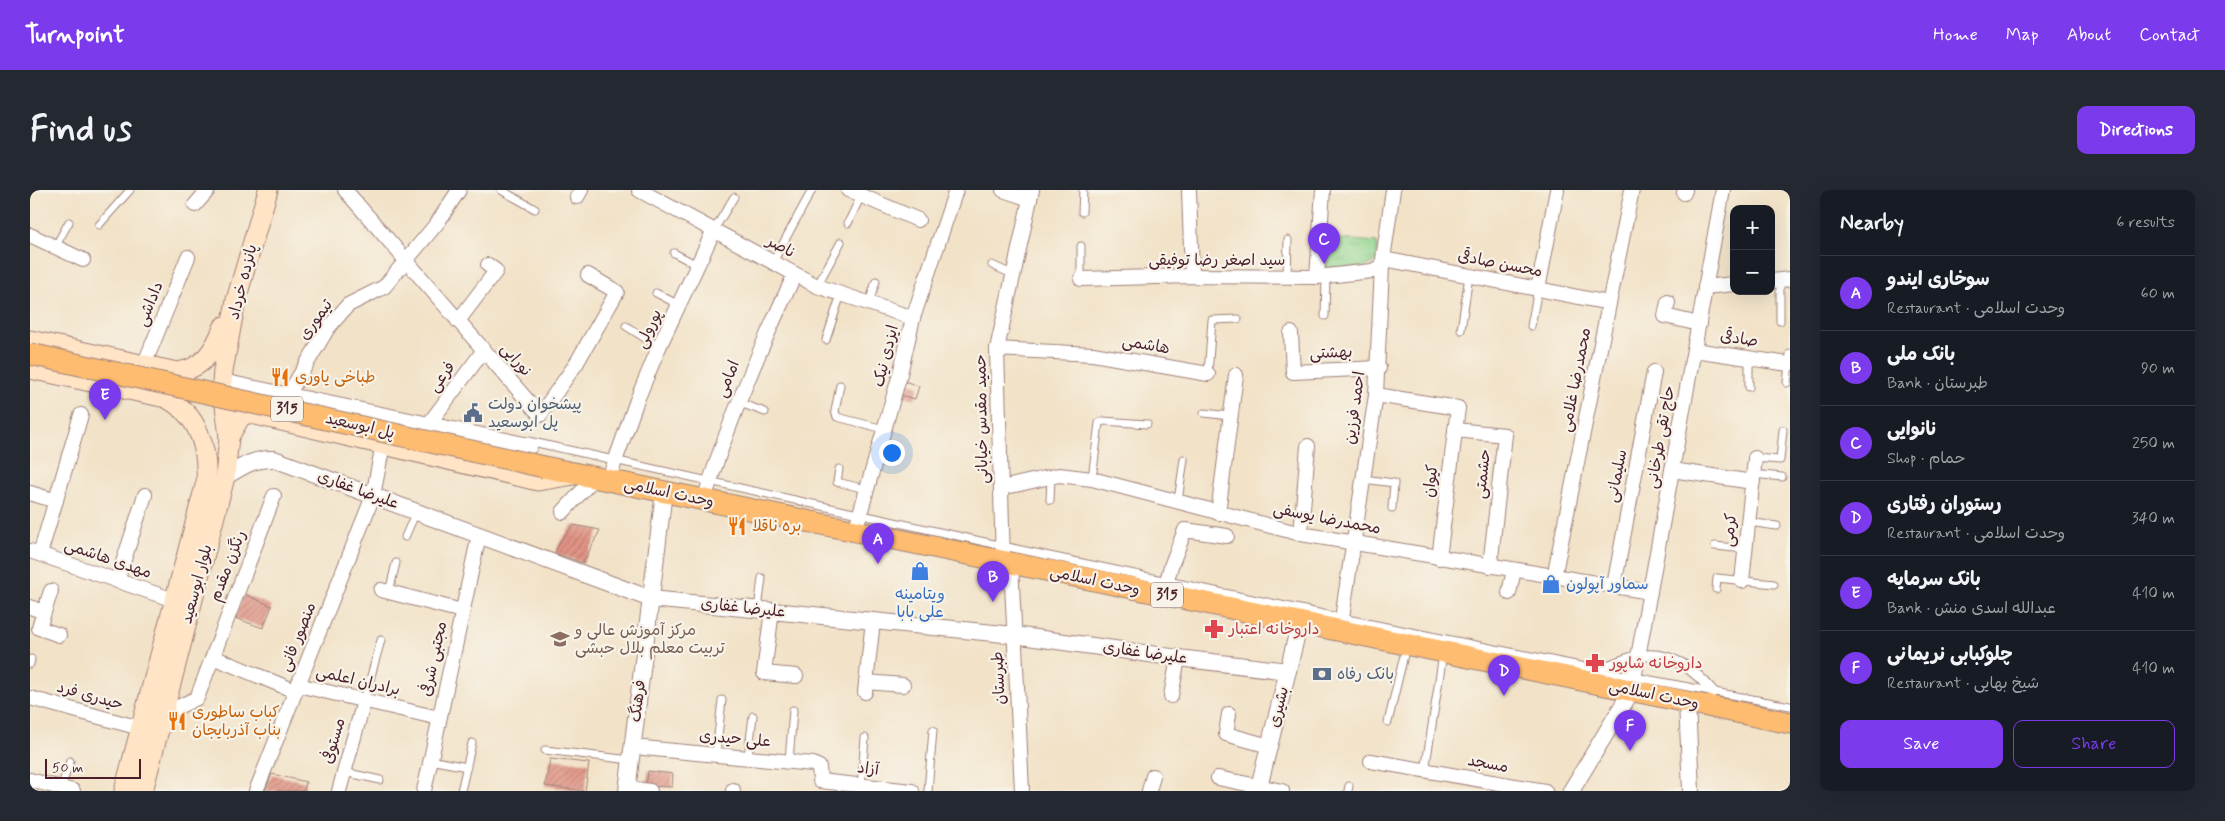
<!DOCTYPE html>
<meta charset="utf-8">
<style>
:root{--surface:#171b24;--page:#242831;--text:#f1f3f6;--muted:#9ea1a6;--line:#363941;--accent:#7c3aed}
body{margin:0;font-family:Mynerve,"Playpen Sans Arabic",sans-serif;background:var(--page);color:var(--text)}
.controls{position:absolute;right:15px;top:15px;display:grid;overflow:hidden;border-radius:10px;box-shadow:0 5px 20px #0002}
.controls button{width:45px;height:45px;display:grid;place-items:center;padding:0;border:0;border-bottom:1px solid var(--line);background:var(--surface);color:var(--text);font:25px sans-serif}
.scale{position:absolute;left:15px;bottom:12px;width:96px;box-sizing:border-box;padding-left:5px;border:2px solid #4a1f2b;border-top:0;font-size:14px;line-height:18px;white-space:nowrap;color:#4a1f2b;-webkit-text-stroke:4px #f7f3e8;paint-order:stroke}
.you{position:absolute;left:861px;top:262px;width:18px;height:18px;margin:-12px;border:4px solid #fff;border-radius:50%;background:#1a73e8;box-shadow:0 0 0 8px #1a73e833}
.badge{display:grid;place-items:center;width:32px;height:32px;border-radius:50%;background:var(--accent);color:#fff;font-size:16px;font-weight:700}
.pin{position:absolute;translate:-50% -41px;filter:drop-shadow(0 1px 2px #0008)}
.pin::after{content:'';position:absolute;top:26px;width:18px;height:15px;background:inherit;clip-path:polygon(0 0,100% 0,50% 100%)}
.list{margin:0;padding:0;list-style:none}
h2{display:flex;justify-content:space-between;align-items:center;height:65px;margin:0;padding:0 20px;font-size:21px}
h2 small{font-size:16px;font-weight:400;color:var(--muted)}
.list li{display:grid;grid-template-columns:32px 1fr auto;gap:15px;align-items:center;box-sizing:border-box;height:75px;padding:0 20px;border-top:1px solid var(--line)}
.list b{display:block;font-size:19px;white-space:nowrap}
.list p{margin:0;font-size:16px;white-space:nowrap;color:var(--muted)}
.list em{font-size:16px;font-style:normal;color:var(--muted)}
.actions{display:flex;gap:10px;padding:15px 20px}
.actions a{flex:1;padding:11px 0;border:1px solid var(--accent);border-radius:10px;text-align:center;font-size:18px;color:var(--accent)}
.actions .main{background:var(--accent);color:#fff}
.map{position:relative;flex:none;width:1760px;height:601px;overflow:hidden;border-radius:10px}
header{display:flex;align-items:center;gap:30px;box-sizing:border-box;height:70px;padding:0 25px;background:var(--accent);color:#fff}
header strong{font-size:24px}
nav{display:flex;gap:28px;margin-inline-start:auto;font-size:18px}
.intro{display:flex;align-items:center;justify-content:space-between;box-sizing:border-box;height:120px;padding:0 30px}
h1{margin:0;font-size:35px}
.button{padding:12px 22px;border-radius:10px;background:var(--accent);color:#fff;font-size:18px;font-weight:700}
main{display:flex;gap:30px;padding:0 30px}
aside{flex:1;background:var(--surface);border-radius:10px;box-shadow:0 5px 20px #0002}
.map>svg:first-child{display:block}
.grass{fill:url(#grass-tufts);stroke:#6e7a5c}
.building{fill:url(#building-hatch)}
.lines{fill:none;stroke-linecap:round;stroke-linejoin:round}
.service-casing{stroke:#9e8079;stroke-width:9}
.pedestrian-casing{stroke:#9e8079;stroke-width:12}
.minor-casing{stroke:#9e8079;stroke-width:16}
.tertiary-casing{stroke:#9e8079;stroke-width:18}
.secondary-casing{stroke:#9e8079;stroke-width:21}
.primary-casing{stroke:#9e8079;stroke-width:23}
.service{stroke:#fff;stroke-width:7}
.pedestrian{stroke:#fff;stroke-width:10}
.minor{stroke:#fff;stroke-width:14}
.tertiary{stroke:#fff;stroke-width:16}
.secondary{stroke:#ffe4c6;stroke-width:19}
.primary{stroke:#febc70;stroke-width:21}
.primary-bridge-casing{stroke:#9e8079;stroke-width:23;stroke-linecap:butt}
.primary-bridge{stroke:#febc70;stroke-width:21}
.labels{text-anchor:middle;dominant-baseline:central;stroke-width:4.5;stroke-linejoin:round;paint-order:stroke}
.shield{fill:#f7f3e8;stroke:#7e5f64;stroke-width:1}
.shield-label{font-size:15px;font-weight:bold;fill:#4a1f2b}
.street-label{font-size:16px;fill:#4a1f2b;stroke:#f7f3e8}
.food-label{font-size:16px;fill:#c56008;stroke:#f7f3e8;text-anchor:start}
.service-label{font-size:16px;fill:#4e5e75;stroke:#f7f3e8;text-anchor:start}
.shop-label{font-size:16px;fill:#366cbe;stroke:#f7f3e8;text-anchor:start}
.health-label{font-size:16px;fill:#be3a42;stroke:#f7f3e8;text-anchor:start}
.education-label{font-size:16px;fill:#785e54;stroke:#f7f3e8;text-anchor:start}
</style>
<header>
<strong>Turnpoint</strong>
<nav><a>Home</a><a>Map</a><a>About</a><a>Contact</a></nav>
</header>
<div class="intro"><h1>Find us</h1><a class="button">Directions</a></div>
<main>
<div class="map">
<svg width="1760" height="601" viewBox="0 0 1760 601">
<defs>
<pattern id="grass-tufts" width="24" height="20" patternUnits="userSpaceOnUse" patternTransform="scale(1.25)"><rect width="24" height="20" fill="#93d58d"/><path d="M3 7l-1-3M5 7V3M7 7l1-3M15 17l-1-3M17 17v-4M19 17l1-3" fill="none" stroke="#80b67a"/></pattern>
<pattern id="building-hatch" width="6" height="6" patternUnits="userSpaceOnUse" patternTransform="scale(1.25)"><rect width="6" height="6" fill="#e19485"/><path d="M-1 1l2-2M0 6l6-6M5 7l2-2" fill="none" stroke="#b8786d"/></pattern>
</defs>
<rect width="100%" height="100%" fill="#f7f3e8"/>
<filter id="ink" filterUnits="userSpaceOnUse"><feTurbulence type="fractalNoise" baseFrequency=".02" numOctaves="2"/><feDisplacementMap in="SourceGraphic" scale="10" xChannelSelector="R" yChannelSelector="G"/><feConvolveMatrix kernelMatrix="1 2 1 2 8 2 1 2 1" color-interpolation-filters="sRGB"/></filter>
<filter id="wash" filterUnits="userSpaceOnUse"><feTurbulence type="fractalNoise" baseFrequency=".0096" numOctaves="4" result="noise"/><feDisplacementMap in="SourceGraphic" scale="20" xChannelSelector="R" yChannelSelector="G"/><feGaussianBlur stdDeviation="1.12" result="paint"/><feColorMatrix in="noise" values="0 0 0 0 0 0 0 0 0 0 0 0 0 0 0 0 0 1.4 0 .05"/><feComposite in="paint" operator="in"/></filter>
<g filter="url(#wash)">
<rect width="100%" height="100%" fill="#f2e2c7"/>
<polygon class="grass" points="1298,48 1347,52 1347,72 1334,77 1296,78"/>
<g id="blocks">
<g class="building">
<polygon points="874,191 889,196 885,209 870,205"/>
<polygon points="543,335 570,340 553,373 525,363 531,350"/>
<polygon points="214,404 242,416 233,438 205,428"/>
<polygon points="520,569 559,573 555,601 515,596"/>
<polygon points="618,581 643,584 642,597 616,596"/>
<polygon points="242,584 276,592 274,601 235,601"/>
</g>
</g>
</g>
<g filter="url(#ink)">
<use href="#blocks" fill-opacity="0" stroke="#9e8079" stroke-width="1"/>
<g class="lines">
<g class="service-casing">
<g id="service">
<polyline points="471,0 505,19"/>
<polyline points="1052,22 1053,0"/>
<polyline points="818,33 831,6"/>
<polyline points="69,35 100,0"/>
<polyline points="684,40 704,7"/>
<polyline points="25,57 39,32"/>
<polyline points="644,63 667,75"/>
<polyline points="743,72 782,0"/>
<polyline points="962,75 984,85"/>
<polyline points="1257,87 1258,50"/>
<polyline points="1051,89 1051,56"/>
<polyline points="787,96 811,52"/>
<polyline points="626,103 649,115"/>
<polyline points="839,113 846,91"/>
<polyline points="1295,126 1296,86"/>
<polyline points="1750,131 1750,90"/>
<polyline points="596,136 629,157"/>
<polyline points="1501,136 1508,99"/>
<polyline points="1431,140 1439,86"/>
<polyline points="796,150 811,104"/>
<polyline points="1719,168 1719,197"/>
<polyline points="1178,184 1182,130 1208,129"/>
<polyline points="1757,193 1760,164"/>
<polyline points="810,195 805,221 807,227 854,239"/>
<polyline points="707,212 735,222"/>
<polyline points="1174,223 1200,226"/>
<polyline points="498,251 973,356 1312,428 1605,487 1760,516"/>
<polyline points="1725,268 1750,270 1753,240"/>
<polyline points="809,279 807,292 836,299"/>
<polyline points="1723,284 1752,287"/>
<polyline points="1062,289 1069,233 1073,231 1117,234"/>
<polyline points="1333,289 1364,293 1362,318"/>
<polyline points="1020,310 1021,287"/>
<polyline points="1148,311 1154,269"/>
<polyline points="1718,332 1747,336"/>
<polyline points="375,347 386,322"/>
<polyline points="1685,356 1715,359"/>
<polyline points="1686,399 1687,388 1744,394"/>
<polyline points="359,402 366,373"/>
<polyline points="728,419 732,388"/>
<polyline points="0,474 1,469"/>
<polyline points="334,511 351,450"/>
<polyline points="1358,532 1376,457"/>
<polyline points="515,560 601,570"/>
<polyline points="686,564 692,510"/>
<polyline points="718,567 723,526"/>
<polyline points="400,570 437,577"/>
<polyline points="759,571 763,520"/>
<polyline points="1395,581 1413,464"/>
<polyline points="314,582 350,590"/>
<polyline points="831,596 835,548"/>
<polyline points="31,598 40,571"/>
<polyline points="431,601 442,553"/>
<polyline points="898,601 903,540"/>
<polyline points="1318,601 1319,596"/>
</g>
</g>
<g class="pedestrian-casing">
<path id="pedestrian" d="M 1569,480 C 1582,475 1596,468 1610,466 C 1641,461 1664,479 1683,502"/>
</g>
<g class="minor-casing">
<g id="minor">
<polyline points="315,0 510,225 546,174 587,102 558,85"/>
<polyline points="609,0 787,96 883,128"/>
<polyline points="818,0 888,30"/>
<polyline points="973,0 1000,9"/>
<polyline points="1159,0 1162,86"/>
<polyline points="1654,3 1655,0"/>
<polyline points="547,7 551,0"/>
<polyline points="165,15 178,0"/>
<polyline points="0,45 53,70"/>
<polyline points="1354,69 1579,113"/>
<polyline points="1287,87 1293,0"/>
<polyline points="1051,89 1162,86 1287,87 1342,81 1352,76"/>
<polyline points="1741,91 1760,89"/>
<polyline points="1675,97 1704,94"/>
<polyline points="1508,99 1527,0"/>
<polyline points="1638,112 1635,126 1669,134"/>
<polyline points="428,131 466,81 458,75"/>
<polyline points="1261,143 1263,182 1349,178"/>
<polyline points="967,159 1063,164 1178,184"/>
<polyline points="1664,160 1759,174"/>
<polyline points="114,175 158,67"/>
<polyline points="258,205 298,138 318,115 354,97 408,32 429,0"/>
<polyline points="1346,205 1428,218 1409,368"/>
<polyline points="398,235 454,160"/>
<polyline points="1425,240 1475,245 1460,376"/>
<polyline points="1642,280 1723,292"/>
<polyline points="578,291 607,210 629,157 684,40"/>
<polyline points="971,298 1029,285 1062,289 1271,344 1620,402"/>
<polyline points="0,303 26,311"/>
<path d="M 674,310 C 698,232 730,158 765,84"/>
<polyline points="533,322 564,288"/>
<polyline points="1188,323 1206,185"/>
<polyline points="825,341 870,184 883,128 926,0"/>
<polyline points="1271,344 1278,256"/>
<polyline points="0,361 144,410"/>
<polyline points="10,364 51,225"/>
<polyline points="973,372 967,159 1002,0"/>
<polyline points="981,373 992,601"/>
<polyline points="1524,387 1602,0"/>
<polyline points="87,391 115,305"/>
<polyline points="1712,391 1725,268"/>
<polyline points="1584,396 1624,182"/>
<polyline points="351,400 432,421"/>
<polyline points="1479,403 1484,380"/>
<polyline points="1133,405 1141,376 1155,340 1197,346"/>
<polyline points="0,417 14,422 9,438 29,445"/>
<polyline points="742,420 734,483 766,486"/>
<polyline points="14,422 21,401"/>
<polyline points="1310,441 1346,205 1352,76 1363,0"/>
<polyline points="183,467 265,501"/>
<polyline points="836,492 873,495"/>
<polyline points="268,495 409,528"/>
<polyline points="1602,500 1693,0"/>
<polyline points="835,502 843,431"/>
<polyline points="1141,506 1148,468"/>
<polyline points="0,508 110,538"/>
<polyline points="133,524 167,508 244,306"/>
<polyline points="1199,524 1196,544 1239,556"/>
<polyline points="603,557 783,574 789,577 790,591 882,601"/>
<polyline points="1341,571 1515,601"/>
<polyline points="1188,588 1252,601"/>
<polyline points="0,590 43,601"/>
<polyline points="598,598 620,601"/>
<polyline points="226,601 343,306 353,254"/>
<polyline points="309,601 334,511"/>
<polyline points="394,601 449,345"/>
<polyline points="703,601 703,600"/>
<polyline points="1119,601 1123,586"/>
</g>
</g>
<g class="tertiary-casing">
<g id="tertiary">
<polyline points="192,192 499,256"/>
<path d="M 195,287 C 211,277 224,268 244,269 L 621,409 L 984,445 L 1148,468 L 1258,481"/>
<polyline points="1657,512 1661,601"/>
<polyline points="597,601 634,302"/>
<polyline points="1228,601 1270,432"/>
<polyline points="1541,601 1602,500"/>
</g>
</g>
<g class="secondary-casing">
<g id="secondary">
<path d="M 0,150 L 147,182 C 174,179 185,158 194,136"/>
<path d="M 0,179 L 136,208 C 168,224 178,257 176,292 L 94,601"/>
<polyline points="199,247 210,228 217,223 508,291 544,285"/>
<polyline points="113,601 195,287 199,247 192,192 193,181 206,110 238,0"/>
</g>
</g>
<g class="primary-casing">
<polyline id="primary" points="514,277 1760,533"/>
</g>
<use href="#service" class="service"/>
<use href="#pedestrian" class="pedestrian"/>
<use href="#minor" class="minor"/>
<use href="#tertiary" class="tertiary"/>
<use href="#secondary" class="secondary"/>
<use href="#primary" class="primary"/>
<g class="primary-bridge-casing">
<polyline id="primary-bridge" points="0,164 514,277"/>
</g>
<use href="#primary-bridge" class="primary-bridge"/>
</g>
</g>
<defs>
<g id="restaurant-bare" transform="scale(1.5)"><path d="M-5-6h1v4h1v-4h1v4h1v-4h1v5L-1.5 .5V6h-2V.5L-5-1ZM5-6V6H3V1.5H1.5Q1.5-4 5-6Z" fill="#e8710a" stroke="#f7f3e8" stroke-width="2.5" paint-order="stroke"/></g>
<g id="civic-bare" transform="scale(1.5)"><path d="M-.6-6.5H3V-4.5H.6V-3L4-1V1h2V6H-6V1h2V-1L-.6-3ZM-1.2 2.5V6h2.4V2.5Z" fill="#5c6f8a" stroke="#f7f3e8" stroke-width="2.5" paint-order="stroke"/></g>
<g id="shop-bare" transform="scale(1.5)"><path d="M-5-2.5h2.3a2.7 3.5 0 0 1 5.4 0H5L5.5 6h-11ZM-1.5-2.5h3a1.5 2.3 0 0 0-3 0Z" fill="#3f7fe0" stroke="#f7f3e8" stroke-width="2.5" paint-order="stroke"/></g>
<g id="pharmacy-bare" transform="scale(1.5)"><path d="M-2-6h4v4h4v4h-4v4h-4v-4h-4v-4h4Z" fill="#e0444e" stroke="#f7f3e8" stroke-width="2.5" paint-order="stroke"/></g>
<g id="university-bare" transform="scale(1.5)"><path d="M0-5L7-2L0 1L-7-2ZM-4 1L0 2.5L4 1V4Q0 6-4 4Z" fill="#8d6e63" stroke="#f7f3e8" stroke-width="2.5" paint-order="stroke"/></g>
<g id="bank-bare" transform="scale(1.5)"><path d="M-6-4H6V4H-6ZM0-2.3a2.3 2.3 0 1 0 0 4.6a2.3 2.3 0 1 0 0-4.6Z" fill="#5c6f8a" stroke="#f7f3e8" stroke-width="2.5" paint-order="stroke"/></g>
</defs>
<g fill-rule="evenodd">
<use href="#restaurant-bare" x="250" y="187"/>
<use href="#civic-bare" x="443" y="223"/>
<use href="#restaurant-bare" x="707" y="336"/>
<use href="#shop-bare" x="890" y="381"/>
<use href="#shop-bare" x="1521" y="394"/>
<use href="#pharmacy-bare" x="1184" y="439"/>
<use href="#university-bare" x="530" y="449"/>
<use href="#pharmacy-bare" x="1565" y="473"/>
<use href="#bank-bare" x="1292" y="484"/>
<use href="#restaurant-bare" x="147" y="531"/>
</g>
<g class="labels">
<g class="shield">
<rect x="241" y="206.5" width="32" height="25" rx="4"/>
<rect x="1121" y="392.5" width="32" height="25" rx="4"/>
</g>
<g class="shield-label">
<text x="257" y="219">315</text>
<text x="1137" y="405">315</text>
</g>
<g class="street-label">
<text transform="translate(751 57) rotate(28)">ناصر</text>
<text x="1187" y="70">سید اصغر رضا توفیقی</text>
<text transform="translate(1470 74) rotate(11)">محسن صادقی</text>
<text transform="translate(213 92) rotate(-76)">پانزده خرداد</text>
<text transform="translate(120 114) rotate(-68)">داداشی</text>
<text transform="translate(286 130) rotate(-54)">تیموری</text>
<text transform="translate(619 139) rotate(-65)">پورولی</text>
<text transform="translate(1709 149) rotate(9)">صادقی</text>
<text transform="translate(1116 155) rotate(10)">هاشمی</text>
<text transform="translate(1301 163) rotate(-2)">بهشتی</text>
<text transform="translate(856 166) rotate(-76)">ایزدی نیک</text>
<text transform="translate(486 170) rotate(49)">نورایی</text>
<text transform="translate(412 187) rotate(-53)">فرعی</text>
<text transform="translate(698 189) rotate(-68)">امامی</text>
<text transform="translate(1546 190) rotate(-79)">محمدرضا غلامی</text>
<text transform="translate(1325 218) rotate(-82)">احمد فرزین</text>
<text transform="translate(952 229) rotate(-91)">حمید مقدس خیابانی</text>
<text transform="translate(330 236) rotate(13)">پل ابوسعید</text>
<text transform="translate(1631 247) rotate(-80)">حاج تقی طرخانی</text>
<text transform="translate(1453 284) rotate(-84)">حشمتی</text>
<text transform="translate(1587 286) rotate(-79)">سلیمانی</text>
<text transform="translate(1401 291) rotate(-83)">کیوان</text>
<text transform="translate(328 300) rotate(20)">علیرضا غفاری</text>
<text transform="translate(639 303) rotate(12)">وحدت اسلامی</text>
<text transform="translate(1297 329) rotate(11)">محمدرضا یوسفی</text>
<text transform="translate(1700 340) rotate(-84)">کرمی</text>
<text transform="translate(78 369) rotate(19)">مهدی هاشمی</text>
<text transform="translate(198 376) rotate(-69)">رنگزن مقدم</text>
<text transform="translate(1065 391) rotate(12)">وحدت اسلامی</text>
<text transform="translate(167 394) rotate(-75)">بلوار ابوسعید</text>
<text transform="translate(713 418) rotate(6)">علیرضا غفاری</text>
<text transform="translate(268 447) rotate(-68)">منصور فانی</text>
<text transform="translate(1115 463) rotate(8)">علیرضا غفاری</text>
<text transform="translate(404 469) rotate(-78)">مجتبی شرفی</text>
<text transform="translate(969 488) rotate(-93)">طبرستان</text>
<text transform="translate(328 491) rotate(13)">برادران اعلمی</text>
<text transform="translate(1624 505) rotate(12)">وحدت اسلامی</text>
<text transform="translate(60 506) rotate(16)">حیدری فرد</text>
<text transform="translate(608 511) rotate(-83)">فرهنگ</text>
<text transform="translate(1249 517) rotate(-76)">بشیری</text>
<text transform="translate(705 549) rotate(5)">علی حیدری</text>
<text transform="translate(304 551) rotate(-74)">مستوفی</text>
<text transform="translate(1458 574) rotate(10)">مسجد</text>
<text transform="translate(838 579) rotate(6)">آزاد</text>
</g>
<g class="food-label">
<text x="265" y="187">طباخی یاوری</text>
<text x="722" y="336">بره ناقلا</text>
<text x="162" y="522">کباب ساطوری<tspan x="162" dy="18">بناب آذربایجان</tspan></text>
</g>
<g class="service-label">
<text x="458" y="214">پیشخوان دولت<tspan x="458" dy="18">پل ابوسعید</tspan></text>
<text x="1307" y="484">بانک رفاه</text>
</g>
<g class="shop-label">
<text x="1536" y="394">سماور آپولون</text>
<text x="890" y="404" text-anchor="middle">ویتامینه<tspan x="890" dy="18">علی بابا</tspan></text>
</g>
<g class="health-label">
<text x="1199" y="439">داروخانه اعتبار</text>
<text x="1580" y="473">داروخانه شاپور</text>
</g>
<g class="education-label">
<text x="545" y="440">مرکز آموزش عالی و<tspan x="545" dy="18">تربیت معلم بلال حبشی</tspan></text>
</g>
</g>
</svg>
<div class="controls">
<button>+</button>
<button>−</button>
</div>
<div class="scale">50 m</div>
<div class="you"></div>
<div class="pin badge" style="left:848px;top:374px">A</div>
<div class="pin badge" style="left:963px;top:412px">B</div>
<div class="pin badge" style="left:1294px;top:74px">C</div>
<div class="pin badge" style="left:1474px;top:506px">D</div>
<div class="pin badge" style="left:75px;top:230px">E</div>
<div class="pin badge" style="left:1600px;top:561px">F</div>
</div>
<aside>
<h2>Nearby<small>6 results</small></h2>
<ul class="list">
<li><span class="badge">A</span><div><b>سوخاری ایندو</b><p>Restaurant · وحدت اسلامی</p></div><em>60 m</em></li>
<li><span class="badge">B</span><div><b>بانک ملی</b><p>Bank · طبرستان</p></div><em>90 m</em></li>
<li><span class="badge">C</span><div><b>نانوایی</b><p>Shop · حمام</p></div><em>250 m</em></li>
<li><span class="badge">D</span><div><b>رستوران رفتاری</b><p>Restaurant · وحدت اسلامی</p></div><em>340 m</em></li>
<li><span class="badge">E</span><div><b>بانک سرمایه</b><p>Bank · عبدالله اسدى منش</p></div><em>410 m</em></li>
<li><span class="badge">F</span><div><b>چلوکبابی نریمانی</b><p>Restaurant · شیخ بهایی</p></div><em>410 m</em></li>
</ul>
<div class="actions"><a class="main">Save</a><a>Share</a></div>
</aside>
</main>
